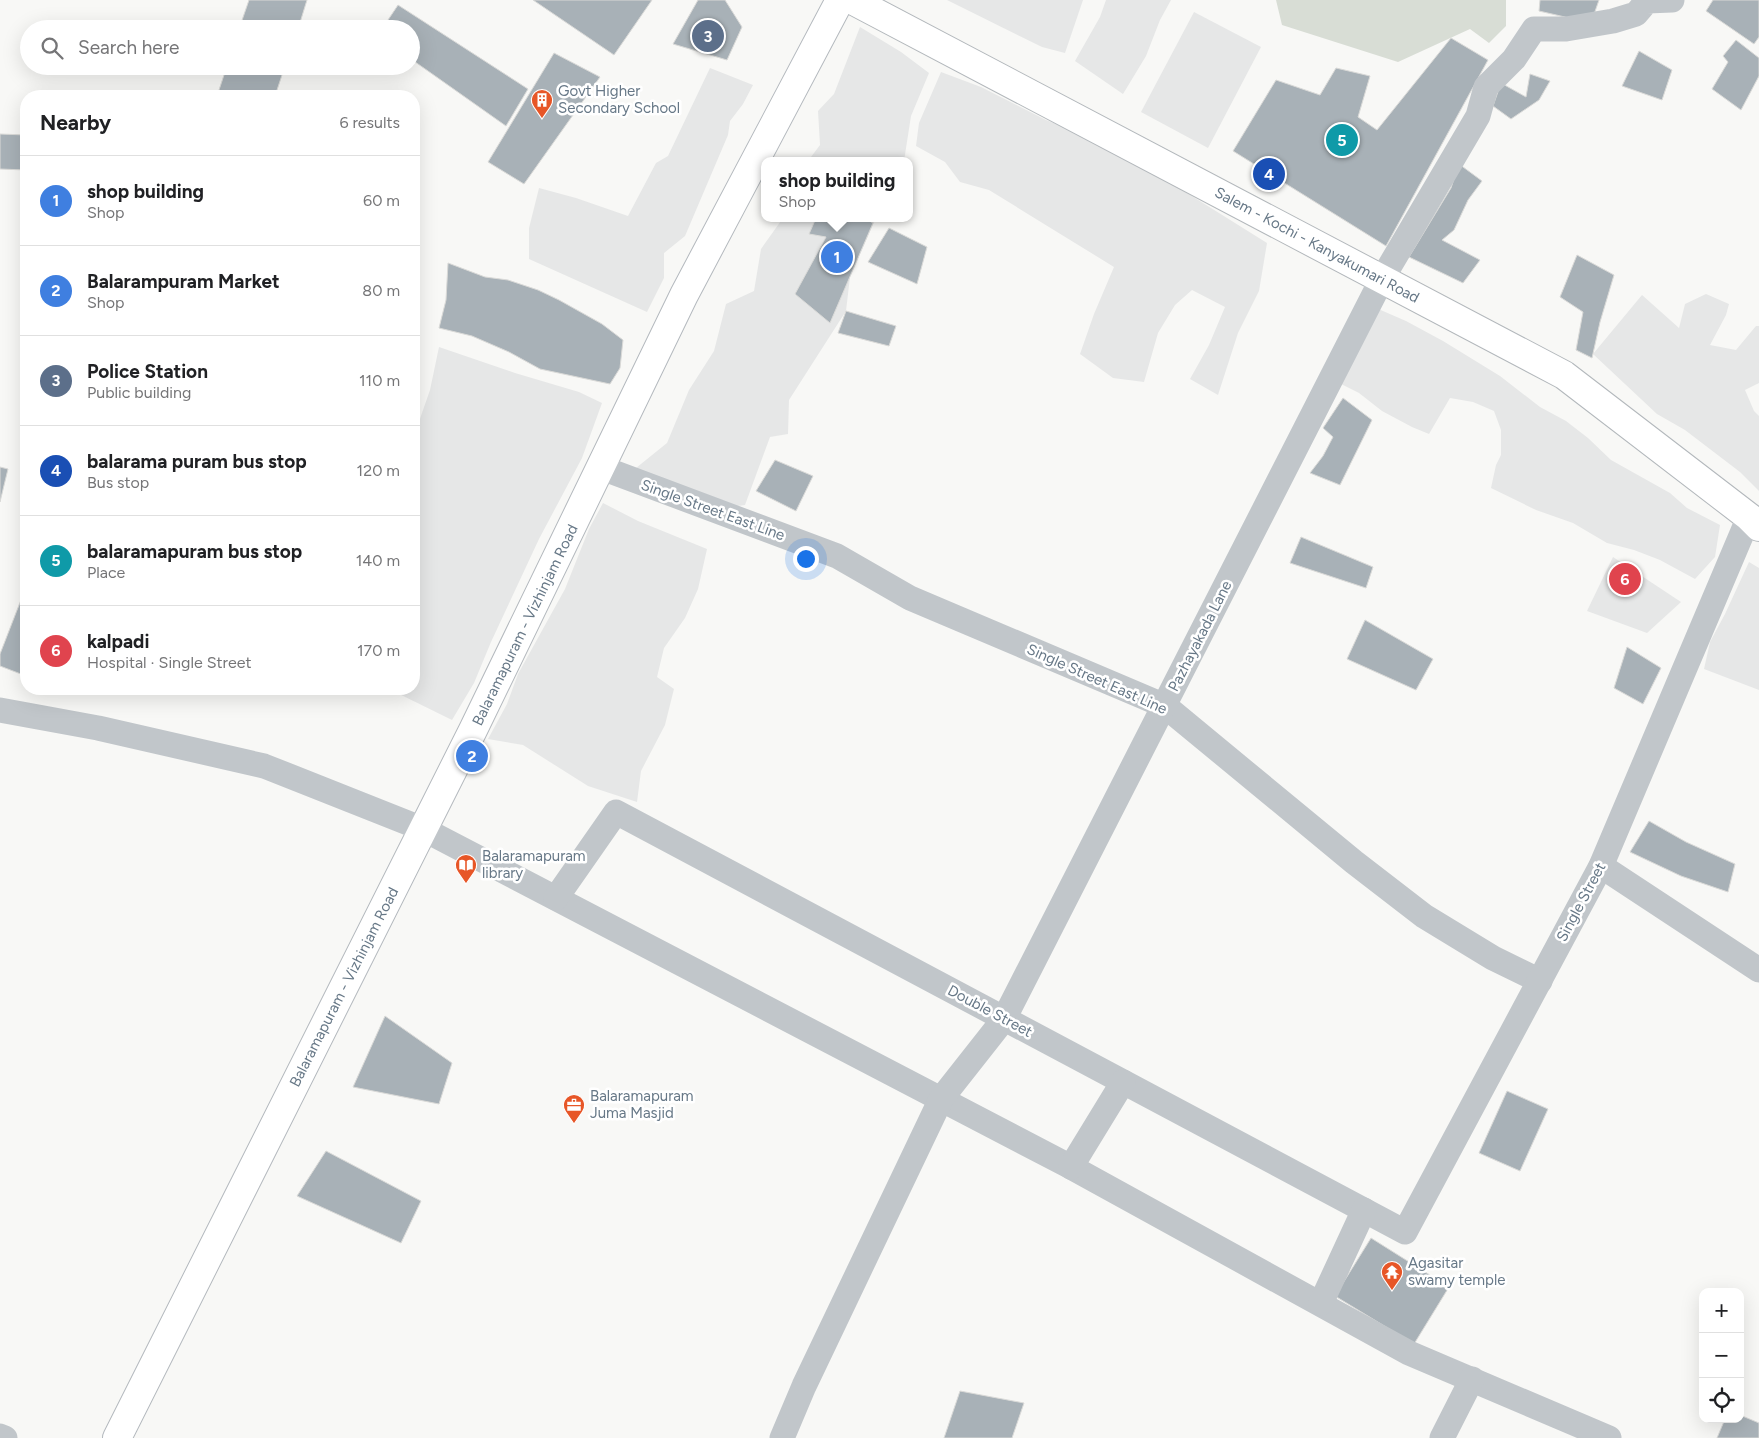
<!DOCTYPE html>
<meta charset="utf-8">
<style>
:root{--surface:#fff;--page:#f2f2f2;--text:#202124;--muted:#757577;--line:#e0e0e0;--accent:#e75627}
body{margin:0;font-family:Figtree,sans-serif;background:var(--page);color:var(--text)}
.controls{position:absolute;right:15px;bottom:15px;display:grid;overflow:hidden;border-radius:10px;box-shadow:0 5px 20px #0002}
.controls button{width:45px;height:45px;display:grid;place-items:center;padding:0;border:0;border-bottom:1px solid var(--line);background:var(--surface);color:var(--text);font:25px sans-serif}
.you{position:absolute;left:805px;top:558px;width:18px;height:18px;margin:-12px;border:4px solid #fff;border-radius:50%;background:#1a73e8;box-shadow:0 0 0 8px #1a73e833}
.badge{display:grid;place-items:center;width:32px;height:32px;border-radius:50%;background:var(--accent);color:#fff;font-size:16px;font-weight:700}
.pin{position:absolute;translate:-50% -50%;border:2px solid #fff;box-shadow:0 1px 5px #0006}
.popup{position:absolute;left:761px;top:157px;width:152px;height:65px;box-sizing:border-box;display:grid;place-content:center;border-radius:10px;background:var(--surface);filter:drop-shadow(0 1px 4px #0005);font-size:16px;white-space:nowrap;color:var(--muted)}
.popup b{font-size:19px;color:var(--text)}
.popup::after{content:'';position:absolute;left:50%;top:100%;margin-left:-10px;border:10px solid transparent;border-top-color:var(--surface)}
.list{margin:0;padding:0;list-style:none}
h2{display:flex;justify-content:space-between;align-items:center;height:65px;margin:0;padding:0 20px;font-size:21px}
h2 small{font-size:16px;font-weight:400;color:var(--muted)}
.list li{display:grid;grid-template-columns:32px 1fr auto;gap:15px;align-items:center;box-sizing:border-box;height:90px;padding:0 20px;border-top:1px solid var(--line)}
.list b{display:block;font-size:19px;white-space:nowrap}
.list p{margin:0;font-size:16px;white-space:nowrap;color:var(--muted)}
.list em{font-size:16px;font-style:normal;color:var(--muted)}
.icon{flex:none;width:28px;height:28px;fill:none;stroke:currentColor;stroke-width:2;stroke-linecap:round;stroke-linejoin:round}
.map{position:relative;flex:none;width:1759px;height:1438px;overflow:hidden}
.search{position:absolute;background:var(--surface);box-shadow:0 5px 20px #0002;left:20px;top:20px;width:400px;height:55px;display:flex;align-items:center;gap:12px;box-sizing:border-box;padding:0 18px;border-radius:28px;color:var(--muted);font-size:19px}
.panel{position:absolute;background:var(--surface);box-shadow:0 5px 20px #0002;left:20px;top:90px;width:400px;height:605px;border-radius:20px}
.map>svg:first-child{display:block}
.built{fill:#e6e7e7}
.grass{fill:#d8ddd5}
.building{fill:#a8b1b7;stroke:#dadad8}
.lines{fill:none;stroke-linecap:round;stroke-linejoin:round}
.secondary-casing{stroke:#b4b9be;stroke-width:30}
.primary-casing{stroke:#b3b8bc;stroke-width:30}
.minor{stroke:#c1c6ca;stroke-width:25}
.secondary{stroke:#fff;stroke-width:28}
.primary{stroke:#fff;stroke-width:28}
.labels{text-anchor:middle;dominant-baseline:central;stroke-width:5;stroke-linejoin:round;paint-order:stroke}
.poi-label{font-size:15px;fill:#677887;stroke:#fff;text-anchor:start}
.street-label{font-size:15px;fill:#677887;stroke:#fff}
</style>
<div class="map">
<svg width="1759" height="1438" viewBox="0 0 1759 1438">
<rect width="100%" height="100%" fill="#f8f8f6"/>
<g class="built">
<polygon points="947,0 1083,0 1065,53 1042,47"/>
<polygon points="1106,0 1171,0 1160,20 1146,56 1123,94 1075,61 1100,17"/>
<polygon points="1194,12 1261,47 1208,148 1141,112"/>
<polygon points="860,27 901,52 929,73 911,116 904,161 808,161 820,145 818,111 834,94"/>
<polygon points="710,68 753,85 743,104 730,121 728,135 685,236 664,253 664,278 647,312 529,259 529,228 539,188 576,198 628,216 656,163 668,156"/>
<polygon points="941,72 981,87 1046,120 1079,133 1179,188 1267,243 1259,291 1238,333 1218,395 1190,379 1209,345 1225,307 1192,290 1175,305 1158,333 1144,382 1113,378 1080,354 1094,314 1114,267 989,190 960,182 945,162 916,146 919,123"/>
<polygon points="783,218 876,218 850,277 846,311 789,400 788,434 770,437 745,505 723,508 636,468 667,443 689,390 714,351 726,304 754,291 761,249"/>
<polygon points="1706,294 1729,304 1726,315 1710,345 1736,350 1756,326 1759,326 1759,383 1745,390 1754,411 1759,416 1759,491 1740,472 1685,430 1657,414 1593,354 1642,295 1679,328 1685,304"/>
<polygon points="1376,308 1406,321 1443,341 1500,376 1540,407 1566,421 1588,438 1611,460 1670,493 1687,508 1720,525 1715,557 1695,579 1660,560 1634,550 1607,543 1573,523 1536,510 1491,488 1496,465 1501,455 1501,430 1494,411 1473,402 1450,398 1429,434 1412,427 1382,411 1359,393 1339,383"/>
<polygon points="439,347 515,373 579,392 602,403 582,458 539,539 491,642 474,683 452,720 389,689 414,689 414,436 430,390"/>
<polygon points="603,503 638,521 707,549 698,589 685,618 664,648 657,677 674,689 665,725 641,771 637,802 588,786 523,745 488,739 507,704 518,674 565,589 589,529"/>
<polygon points="1613,557 1681,602 1647,633 1587,611"/>
<polygon points="1749,562 1759,568 1759,690 1704,669 1710,642 1725,614"/>
</g>
<polygon class="grass" points="1276,0 1506,0 1506,26 1489,43 1470,29 1398,62 1282,25"/>
<g class="building">
<polygon points="249,0 307,0 298,29 239,29"/>
<polygon points="533,0 652,0 614,55"/>
<polygon points="698,0 725,0 742,27 727,60 673,44"/>
<polygon points="1540,0 1599,0 1591,23 1539,11"/>
<polygon points="1713,0 1759,0 1759,37 1754,44 1706,11"/>
<polygon points="398,5 528,89 506,126 411,59 411,29 382,29"/>
<polygon points="1451,38 1488,60 1386,246 1233,151 1276,80 1320,95 1336,68 1370,76 1358,117 1377,130"/>
<polygon points="1736,40 1759,58 1759,76 1741,110 1712,89 1728,62 1723,56"/>
<polygon points="1639,51 1672,70 1662,100 1622,86"/>
<polygon points="554,53 600,77 524,184 488,162"/>
<polygon points="227,66 285,66 275,96 217,96"/>
<polygon points="1530,74 1550,81 1539,100 1511,119 1493,106 1501,83 1526,97"/>
<polygon points="0,134 26,135 26,170 0,169"/>
<polygon points="1459,164 1482,181 1468,200 1454,230 1442,240 1480,260 1463,283 1409,257 1451,188"/>
<polygon points="816,218 864,218 873,223 830,323 795,294 826,237 809,234"/>
<polygon points="889,228 927,247 917,284 868,262"/>
<polygon points="1577,255 1614,275 1600,322 1592,358 1576,350 1583,312 1560,297"/>
<polygon points="448,263 485,277 508,280 538,290 559,300 602,324 623,340 620,368 610,384 540,369 509,352 472,336 439,328 446,300"/>
<polygon points="846,311 896,326 889,346 838,333"/>
<polygon points="1343,398 1372,420 1340,485 1310,473 1323,456 1333,437 1323,428"/>
<polygon points="775,460 813,476 796,511 756,491"/>
<polygon points="0,467 8,469 0,502"/>
<polygon points="1301,537 1373,567 1366,588 1290,563"/>
<polygon points="26,587 26,676 0,666 0,654"/>
<polygon points="1365,620 1433,659 1416,690 1347,659"/>
<polygon points="1627,647 1661,668 1643,704 1614,688"/>
<polygon points="1649,821 1686,842 1735,864 1728,892 1681,876 1630,852"/>
<polygon points="385,1016 452,1063 439,1104 353,1087"/>
<polygon points="1507,1091 1548,1109 1520,1171 1479,1153"/>
<polygon points="326,1151 421,1201 401,1243 297,1196"/>
<polygon points="1371,1238 1449,1287 1414,1344 1335,1296"/>
<polygon points="960,1391 1024,1403 1012,1438 944,1438"/>
<polygon points="1740,1415 1759,1423 1759,1438 1717,1438 1725,1419 1740,1419"/>
</g>
<g class="lines">
<g class="secondary-casing">
<polyline id="secondary" points="117,1438 473,730 684,295 840,0"/>
</g>
<g class="primary-casing">
<polyline id="primary" points="852,0 1564,375 1749,517 1759,527"/>
</g>
<g class="minor">
<polyline points="602,468 837,556 910,598 1165,706 1354,862 1424,916 1493,958 1540,981"/>
<polyline points="0,710 98,728 264,766 423,829 1071,1167 1409,1353 1609,1438"/>
<polyline points="1601,866 1759,970"/>
<polyline points="556,898 616,812 1405,1232 1601,866 1749,517"/>
<polyline points="1071,1167 1123,1082"/>
<polyline points="1321,1303 1364,1210"/>
<polyline points="0,1436 5,1438"/>
<polyline points="782,1438 804,1386 941,1099 1004,1019 1382,279 1478,116 1486,87 1514,59 1534,29 1566,29 1613,21 1636,14 1647,1 1672,0"/>
<polyline points="1442,1438 1472,1379"/>
</g>
<use href="#secondary" class="secondary"/>
<use href="#primary" class="primary"/>
</g>
<defs>
<g id="building-pin" transform="scale(1.125)"><path d="M0 17L-7.5 6A9.5 9.5 0 1 1 7.5 6Z" fill="#e75627" stroke="#fff"/><path d="M-4-6H4V6H1V3H-1V6H-4ZM-2.5-4.3h1.7v1.8h-1.7ZM.8-4.3h1.7v1.8H.8ZM-2.5-1h1.7V.8h-1.7ZM.8-1h1.7V.8H.8Z" fill="#fff"/></g>
<g id="library-pin" transform="scale(1.125)"><path d="M0 17L-7.5 6A9.5 9.5 0 1 1 7.5 6Z" fill="#e75627" stroke="#fff"/><path d="M-6-4Q-3-5.5-.7-3.5V5Q-3 3-6 4ZM6-4Q3-5.5 .7-3.5V5Q3 3 6 4Z" fill="#fff"/></g>
<g id="office-pin" transform="scale(1.125)"><path d="M0 17L-7.5 6A9.5 9.5 0 1 1 7.5 6Z" fill="#e75627" stroke="#fff"/><path d="M-6-3h4V-5.5h4V-3h4V5H-6ZM-1-4.5V-3h2v-1.5ZM-6 0V1H6V0Z" fill="#fff"/></g>
<g id="temple-pin" transform="scale(1.125)"><path d="M0 17L-7.5 6A9.5 9.5 0 1 1 7.5 6Z" fill="#e75627" stroke="#fff"/><path d="M0-6L5-2H3V0L6.5 2.5H4V6H1.5V3h-3V6H-4V2.5H-6.5L-3 0V-2H-5Z" fill="#fff"/></g>
</defs>
<g fill-rule="evenodd">
<use href="#building-pin" x="542" y="100"/>
<use href="#library-pin" x="466" y="865"/>
<use href="#office-pin" x="574" y="1105"/>
<use href="#temple-pin" x="1392" y="1272"/>
</g>
<g class="labels">
<g class="poi-label">
<text x="558" y="91">Govt Higher<tspan x="558" dy="17">Secondary School</tspan></text>
<text x="482" y="856">Balaramapuram<tspan x="482" dy="17">library</tspan></text>
<text x="590" y="1096">Balaramapuram<tspan x="590" dy="17">Juma Masjid</tspan></text>
<text x="1408" y="1263">Agasitar<tspan x="1408" dy="17">swamy temple</tspan></text>
</g>
<g class="street-label">
<text transform="translate(1317 245) rotate(28)">Salem - Kochi - Kanyakumari Road</text>
<text transform="translate(713 510) rotate(20)">Single Street East Line</text>
<text transform="translate(525 625) rotate(-64)">Balaramapuram - Vizhinjam Road</text>
<text transform="translate(1200 636) rotate(-63)">Pazhayakada Lane</text>
<text transform="translate(1097 679) rotate(24)">Single Street East Line</text>
<text transform="translate(1581 902) rotate(-62)">Single Street</text>
<text transform="translate(344 987) rotate(-63)">Balaramapuram - Vizhinjam Road</text>
<text transform="translate(990 1011) rotate(28)">Double Street</text>
</g>
</g>
</svg>
<div class="controls">
<button>+</button>
<button>−</button>
<button><svg class="icon" aria-label="locate" viewBox="0 0 24 24"><circle cx="12" cy="12" r="6"/><path d="M12 2v4M12 18v4M2 12h4M18 12h4"/></svg></button>
</div>
<div class="you"></div>
<div class="pin badge" style="left:837px;top:257px;background:#3f7fe0">1</div>
<div class="popup"><b>shop building</b>Shop</div>
<div class="pin badge" style="left:472px;top:756px;background:#3f7fe0">2</div>
<div class="pin badge" style="left:708px;top:36px;background:#5c6f8a">3</div>
<div class="pin badge" style="left:1269px;top:174px;background:#1a4fb4">4</div>
<div class="pin badge" style="left:1342px;top:140px;background:#0f9aa8">5</div>
<div class="pin badge" style="left:1625px;top:579px;background:#e0444e">6</div>
<div class="search"><svg class="icon" aria-label="search" viewBox="0 0 24 24"><circle cx="10" cy="10" r="6"/><path d="M15 15l6 6"/></svg>Search here</div>
<section class="panel">
<h2>Nearby<small>6 results</small></h2>
<ul class="list">
<li><span class="badge" style="background:#3f7fe0">1</span><div><b>shop building</b><p>Shop</p></div><em>60 m</em></li>
<li><span class="badge" style="background:#3f7fe0">2</span><div><b>Balarampuram Market</b><p>Shop</p></div><em>80 m</em></li>
<li><span class="badge" style="background:#5c6f8a">3</span><div><b>Police Station</b><p>Public building</p></div><em>110 m</em></li>
<li><span class="badge" style="background:#1a4fb4">4</span><div><b>balarama puram bus stop</b><p>Bus stop</p></div><em>120 m</em></li>
<li><span class="badge" style="background:#0f9aa8">5</span><div><b>balaramapuram bus stop</b><p>Place</p></div><em>140 m</em></li>
<li><span class="badge" style="background:#e0444e">6</span><div><b>kalpadi</b><p>Hospital · Single Street</p></div><em>170 m</em></li>
</ul>
</section>
</div>
